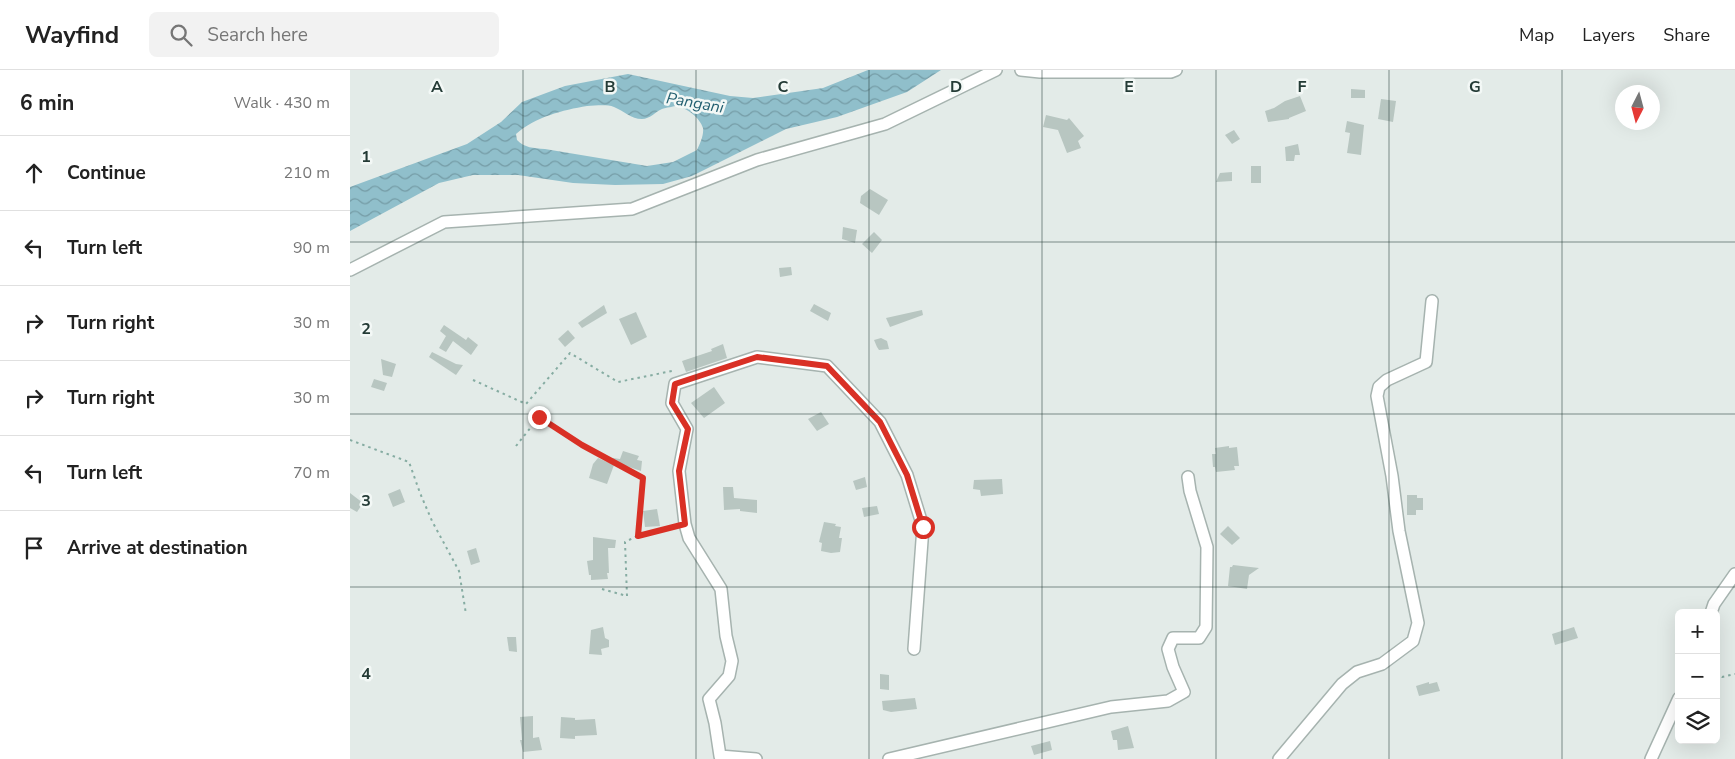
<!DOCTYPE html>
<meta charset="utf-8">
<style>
:root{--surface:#fff;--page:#f2f2f2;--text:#222;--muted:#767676;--line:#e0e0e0}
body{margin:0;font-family:"Nunito Sans",sans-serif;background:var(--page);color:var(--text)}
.controls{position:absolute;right:15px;bottom:15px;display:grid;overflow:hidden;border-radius:8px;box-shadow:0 5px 20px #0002}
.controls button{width:45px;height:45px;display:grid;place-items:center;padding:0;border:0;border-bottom:1px solid var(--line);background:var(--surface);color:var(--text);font:25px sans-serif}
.compass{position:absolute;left:1265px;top:15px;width:45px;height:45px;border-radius:50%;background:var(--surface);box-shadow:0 5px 20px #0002;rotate:186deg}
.stop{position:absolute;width:15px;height:15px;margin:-11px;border:4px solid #d93025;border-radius:50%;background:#fff}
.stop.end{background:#d93025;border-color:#fff;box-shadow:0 1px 5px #0008}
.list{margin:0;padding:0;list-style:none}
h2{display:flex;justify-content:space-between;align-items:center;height:65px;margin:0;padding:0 20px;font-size:21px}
h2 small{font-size:16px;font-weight:400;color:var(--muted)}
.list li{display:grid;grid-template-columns:32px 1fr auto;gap:15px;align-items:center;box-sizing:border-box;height:75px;padding:0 20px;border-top:1px solid var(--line)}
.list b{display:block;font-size:19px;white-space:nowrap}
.list em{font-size:16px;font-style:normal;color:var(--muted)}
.icon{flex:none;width:28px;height:28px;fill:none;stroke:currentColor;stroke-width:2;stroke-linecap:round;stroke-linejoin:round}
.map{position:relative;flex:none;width:1385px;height:689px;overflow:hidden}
header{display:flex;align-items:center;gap:30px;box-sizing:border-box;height:70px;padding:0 25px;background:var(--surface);border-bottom:1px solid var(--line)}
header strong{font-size:24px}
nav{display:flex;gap:28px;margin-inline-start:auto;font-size:18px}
.search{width:350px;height:45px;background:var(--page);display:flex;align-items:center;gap:12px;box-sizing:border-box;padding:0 18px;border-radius:8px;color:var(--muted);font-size:19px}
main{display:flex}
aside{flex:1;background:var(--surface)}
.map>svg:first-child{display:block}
.water{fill:url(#water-waves);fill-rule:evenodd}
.building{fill:#b8c6c1}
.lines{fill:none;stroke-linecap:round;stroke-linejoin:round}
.street-casing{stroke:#a6b3af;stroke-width:14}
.path{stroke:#86aca2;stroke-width:2;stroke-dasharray:2.5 4;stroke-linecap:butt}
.street{stroke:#fff;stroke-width:11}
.route{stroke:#d93025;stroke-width:6}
.grid{fill:none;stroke:#243b36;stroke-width:1;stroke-opacity:0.55}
.labels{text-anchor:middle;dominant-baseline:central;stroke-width:5;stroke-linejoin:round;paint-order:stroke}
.water-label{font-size:16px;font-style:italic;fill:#246071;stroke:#f3f8f6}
.grid-label{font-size:16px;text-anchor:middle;font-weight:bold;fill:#243b36;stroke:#f3f8f6;stroke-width:5;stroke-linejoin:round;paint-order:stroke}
</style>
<header>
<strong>Wayfind</strong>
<div class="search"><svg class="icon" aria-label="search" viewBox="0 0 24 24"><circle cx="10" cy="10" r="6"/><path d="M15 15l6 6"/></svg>Search here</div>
<nav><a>Map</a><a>Layers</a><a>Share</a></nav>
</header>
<main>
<aside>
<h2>6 min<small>Walk · 430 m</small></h2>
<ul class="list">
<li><svg class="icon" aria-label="ahead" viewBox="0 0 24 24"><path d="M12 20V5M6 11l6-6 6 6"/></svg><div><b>Continue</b></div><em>210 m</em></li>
<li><svg class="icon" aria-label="left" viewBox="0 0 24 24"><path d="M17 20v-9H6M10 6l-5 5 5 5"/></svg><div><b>Turn left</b></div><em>90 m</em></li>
<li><svg class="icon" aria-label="right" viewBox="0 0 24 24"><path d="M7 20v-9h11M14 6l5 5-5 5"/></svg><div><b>Turn right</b></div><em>30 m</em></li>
<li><svg class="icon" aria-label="right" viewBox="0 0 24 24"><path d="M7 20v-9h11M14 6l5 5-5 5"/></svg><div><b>Turn right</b></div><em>30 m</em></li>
<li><svg class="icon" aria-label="left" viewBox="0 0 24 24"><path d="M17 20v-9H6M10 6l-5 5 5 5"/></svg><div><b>Turn left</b></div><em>70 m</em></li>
<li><svg class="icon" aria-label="arrive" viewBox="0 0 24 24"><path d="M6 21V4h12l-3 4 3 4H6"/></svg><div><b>Arrive at destination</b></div></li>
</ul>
</aside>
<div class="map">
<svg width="1385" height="689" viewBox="0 0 1385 689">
<defs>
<pattern id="water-waves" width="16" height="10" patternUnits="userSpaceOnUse" patternTransform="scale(1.25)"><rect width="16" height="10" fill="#90bfcb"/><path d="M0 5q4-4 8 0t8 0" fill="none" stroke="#759ca6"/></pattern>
</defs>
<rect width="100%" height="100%" fill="#e3ebe8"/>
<path class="water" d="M 518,0 L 591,0 L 557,22 L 487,47 L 436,59 L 342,106 L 313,114 L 265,115 L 223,113 L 168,105 L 123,105 L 89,113 L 0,161 L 0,117 L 117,74 L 151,52 L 172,32 L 215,16 L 278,4 L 380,26 L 403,28 L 473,18 ZM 237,36 C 245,36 256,34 264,37 C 274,41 281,49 292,49 C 300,49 305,42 312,39 C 316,38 324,36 327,36 C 337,38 350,48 353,58 C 354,65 350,74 347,80 L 323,92 L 297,96 L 195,79 C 183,78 175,78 167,70 L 166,64 C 185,47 213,40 237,36 Z"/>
<g class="building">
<polygon points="1001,19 1015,20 1015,28 1001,28"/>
<polygon points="950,26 956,41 939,48 939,49 918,52 915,41 924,38 935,31"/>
<polygon points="1031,29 1046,31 1043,52 1028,49"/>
<polygon points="696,45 717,50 719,48 734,66 728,71 731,78 717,83 708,60 693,57"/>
<polygon points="997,51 1014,55 1011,85 997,83 1000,63 995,62"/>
<polygon points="884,60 890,69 882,74 875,65"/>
<polygon points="948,74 950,85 945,85 944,91 936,91 935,77"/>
<rect x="901" y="96" width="10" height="17"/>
<polygon points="882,102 882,111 866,112 870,103"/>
<polygon points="520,119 538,130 529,145 510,133 511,126"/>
<polygon points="493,157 507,160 505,173 492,169"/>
<polygon points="524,162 532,170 522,183 512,174"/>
<polygon points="441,197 442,205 430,207 429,198"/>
<polygon points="464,234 481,243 478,251 460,241"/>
<polygon points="254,235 257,243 232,258 228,253"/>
<polygon points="572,240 573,245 540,257 536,248"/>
<polygon points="286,242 297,267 281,275 269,249"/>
<polygon points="94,255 116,270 118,267 128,275 121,285 103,271 96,282 89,278 96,266 90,261"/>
<polygon points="218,260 225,268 215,277 208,269"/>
<polygon points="531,268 537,271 539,279 529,280 527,277 524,270"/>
<polygon points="373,274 377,288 336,302 332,291 362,281 361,279"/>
<polygon points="82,282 106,294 113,295 106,305 79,287"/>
<polygon points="31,289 46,294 42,307 33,305"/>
<polygon points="24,309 37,313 34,321 21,317"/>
<polygon points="364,317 375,333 354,348 341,333"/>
<polygon points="471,342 479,354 467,361 458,349"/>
<polygon points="879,376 879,378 887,377 889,396 884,396 885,400 866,402 865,397 863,397 862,384 866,384 865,378"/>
<polygon points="273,381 289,386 287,390 292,391 291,401 262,391 263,388 270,389"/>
<polygon points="248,388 264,395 257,414 239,408 243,394"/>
<polygon points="515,407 517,417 506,420 503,411"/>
<polygon points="652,409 653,424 631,426 630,420 623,419 624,410"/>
<polygon points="373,417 383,417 384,428 407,430 407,443 390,441 390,439 374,440"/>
<polygon points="50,419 55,432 43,437 38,424"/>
<polygon points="0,423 13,433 7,442 0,438"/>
<polygon points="1057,425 1067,425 1067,428 1073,428 1073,440 1066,440 1066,445 1057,445"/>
<polygon points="527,436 529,444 514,447 512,438"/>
<polygon points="307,439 310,456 295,457 293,441"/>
<polygon points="474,452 486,454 485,456 491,457 489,468 492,468 490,482 481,483 471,481 472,473 469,472"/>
<polygon points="878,456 890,468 882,475 870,464"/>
<polygon points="243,467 266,470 265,478 258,478 259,503 257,503 258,509 241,510 241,505 239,505 237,491 243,490"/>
<polygon points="126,478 130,492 121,495 117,481"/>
<polygon points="883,495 909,498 899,505 897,519 878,516 880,497 882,497"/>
<polygon points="253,557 255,568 259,570 259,577 251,579 252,585 239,584 241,560"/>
<polygon points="1224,557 1228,568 1205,575 1202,564"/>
<polygon points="157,567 166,567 167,582 159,581"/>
<polygon points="530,604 539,605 539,620 530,619"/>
<polygon points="1079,612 1079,614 1087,612 1090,621 1069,626 1066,616"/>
<polygon points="565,628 567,639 541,642 533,640 532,631"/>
<polygon points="183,646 183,668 189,667 192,680 173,682 170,670 172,670 170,647"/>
<polygon points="211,647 225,648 225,650 245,649 247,665 225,666 225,669 210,668"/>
<polygon points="778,656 784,678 768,680 767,670 763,670 761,661"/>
<polygon points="700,671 702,680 684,685 681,676"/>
</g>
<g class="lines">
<g class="street-casing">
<g id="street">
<polyline points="671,0 690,2 821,2 826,0"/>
<polyline points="0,200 94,152 282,139 407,90 535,54 646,0"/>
<polyline points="1361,543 1364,534 1385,504"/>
<polyline points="406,689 370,686 365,653 359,629 379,606 382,591 376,566 371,519 339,468 335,454 329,401 337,359 322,333 325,314 407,287 477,296 530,352 557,405 573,457 564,579"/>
<polyline points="539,689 761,637 818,631 834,622 823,597 818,579 823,568 849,568 856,557 857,477 840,421 838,407"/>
<polyline points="929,689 992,614 1007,602 1032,594 1063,571 1068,553 1049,461 1042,406 1027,326 1029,317 1037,310 1076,292 1082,231"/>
<polyline points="1301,689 1329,628"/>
</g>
</g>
<g class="path">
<polyline points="123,310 176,334 220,283 268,312 322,301 322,304"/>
<polyline points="0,370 59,392 70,423 82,451 109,501 116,544"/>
<polyline points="166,376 189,347 232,375 293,408 288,466"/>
<polyline points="252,519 277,526 275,472 291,464 325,456"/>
<polyline points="1366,604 1372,607 1385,604"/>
</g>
<use href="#street" class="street"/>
</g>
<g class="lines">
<polyline class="route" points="189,347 232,375 293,408 288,466 335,454 329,401 338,359 322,333 325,314 407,287 477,296 530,352 557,405 573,457"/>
</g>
<path class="grid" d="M 173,0 L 173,689M 346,0 L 346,689M 519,0 L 519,689M 692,0 L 692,689M 866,0 L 866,689M 1039,0 L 1039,689M 1212,0 L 1212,689M 0,172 L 1385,172M 0,344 L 1385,344M 0,517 L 1385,517"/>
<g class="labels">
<g class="water-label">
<text transform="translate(345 33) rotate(10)">Pangani</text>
</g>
</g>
<g class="grid-label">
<text x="87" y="22">A</text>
<text x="260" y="22">B</text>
<text x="433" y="22">C</text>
<text x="606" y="22">D</text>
<text x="779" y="22">E</text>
<text x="952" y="22">F</text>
<text x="1125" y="22">G</text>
<text x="16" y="92">1</text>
<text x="16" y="264">2</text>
<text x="16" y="436">3</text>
<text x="16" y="609">4</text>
</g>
</svg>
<div class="controls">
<button>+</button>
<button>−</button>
<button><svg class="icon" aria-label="layers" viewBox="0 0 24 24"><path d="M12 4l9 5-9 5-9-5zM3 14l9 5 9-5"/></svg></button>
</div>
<svg class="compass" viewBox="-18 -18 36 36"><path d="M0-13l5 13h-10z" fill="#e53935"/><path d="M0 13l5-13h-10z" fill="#767676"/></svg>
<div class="stop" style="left:573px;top:457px"></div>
<div class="stop end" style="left:189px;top:347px"></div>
</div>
</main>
